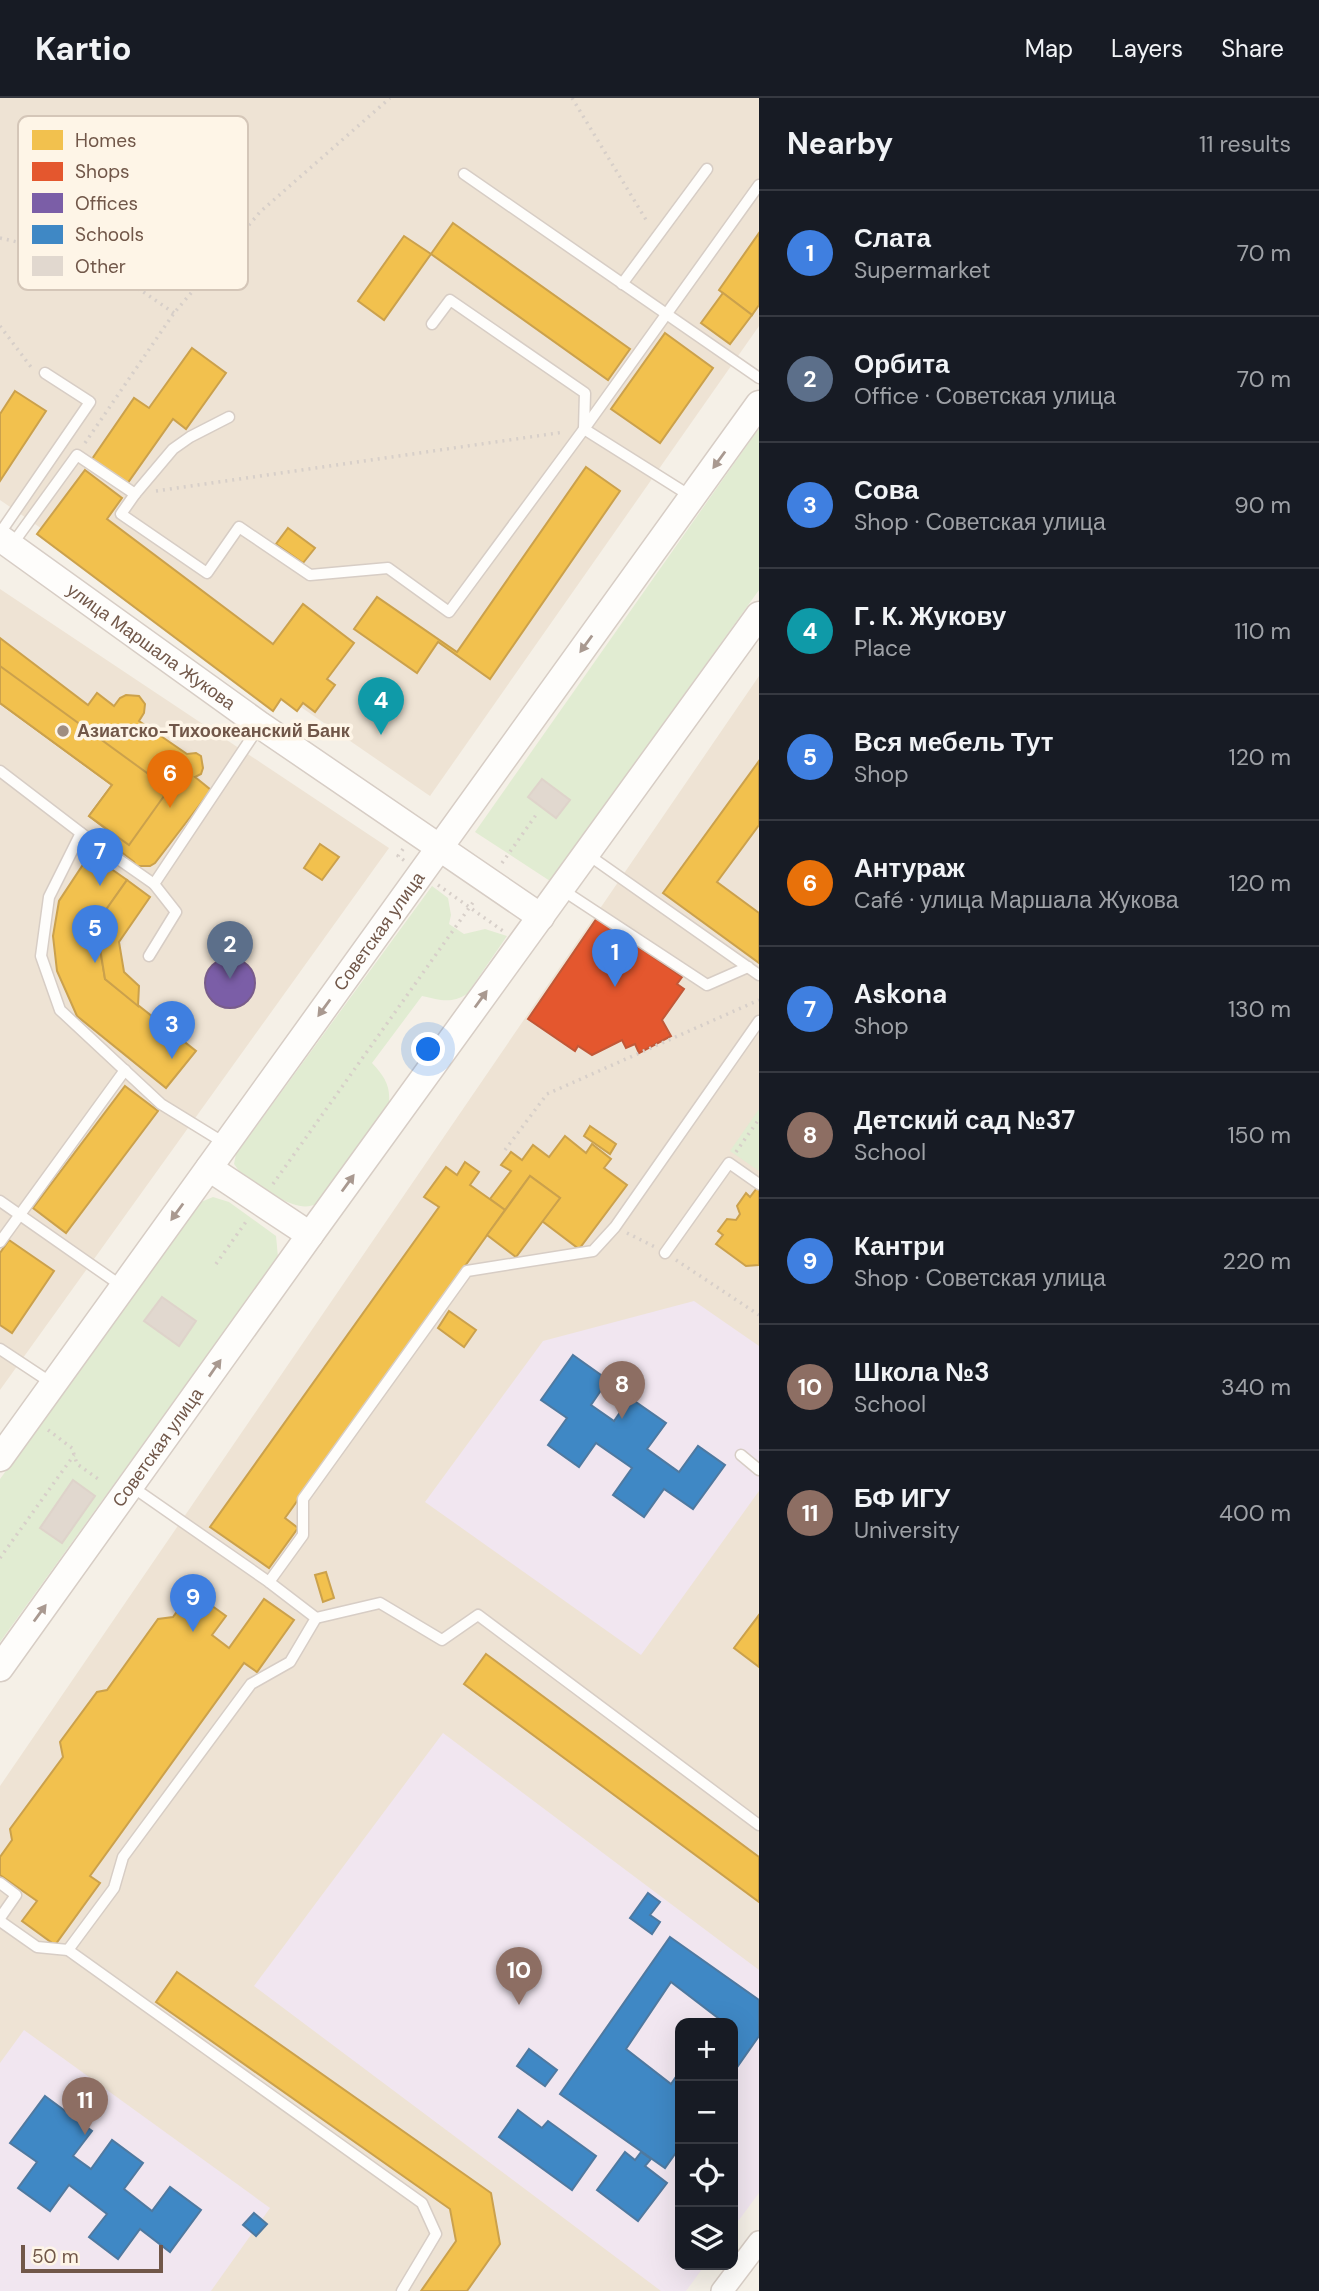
<!DOCTYPE html>
<meta charset="utf-8">
<style>
:root{--surface:#171b24;--page:#20242c;--text:#f1f3f6;--muted:#9ea1a6;--line:#363941;--accent:#9f8d80}
body{margin:0;font-family:"DM Sans",sans-serif;background:var(--page);color:var(--text)}
.controls{position:absolute;right:21px;bottom:21px;display:grid;overflow:hidden;border-radius:14px;box-shadow:0 7px 28px #0002}
.controls button{width:63px;height:63px;display:grid;place-items:center;padding:0;border:0;border-bottom:2px solid var(--line);background:var(--surface);color:var(--text);font:35px sans-serif}
.scale{position:absolute;left:21px;bottom:18px;width:142px;box-sizing:border-box;padding-left:7px;border:4px solid #715749;border-top:0;font-size:19px;line-height:24px;white-space:nowrap;color:#715749;-webkit-text-stroke:5px #fef5e7;paint-order:stroke}
.you{position:absolute;left:429px;top:952px;width:24px;height:24px;margin:-18px;border:5px solid #fff;border-radius:50%;background:#1a73e8;box-shadow:0 0 0 10px #1a73e833}
.badge{display:grid;place-items:center;width:46px;height:46px;border-radius:50%;background:var(--accent);color:#fff;font-size:23px;font-weight:700}
.pin{position:absolute;translate:-50% -58px;filter:drop-shadow(0 2px 4px #0008)}
.pin::after{content:'';position:absolute;top:37px;width:24px;height:21px;background:inherit;clip-path:polygon(0 0,100% 0,50% 100%)}
.list{margin:0;padding:0;list-style:none}
h2{display:flex;justify-content:space-between;align-items:center;height:91px;margin:0;padding:0 28px;font-size:30px}
h2 small{font-size:23px;font-weight:400;color:var(--muted)}
.list li{display:grid;grid-template-columns:46px 1fr auto;gap:21px;align-items:center;box-sizing:border-box;height:126px;padding:0 28px;border-top:2px solid var(--line)}
.list b{display:block;font-size:26px;white-space:nowrap}
.list p{margin:0;font-size:23px;white-space:nowrap;color:var(--muted)}
.list em{font-size:23px;font-style:normal;color:var(--muted)}
.icon{flex:none;width:38px;height:38px;fill:none;stroke:currentColor;stroke-width:2;stroke-linecap:round;stroke-linejoin:round}
.map{position:relative;flex:none;width:759px;height:2193px;overflow:hidden}
header{display:flex;align-items:center;gap:42px;box-sizing:border-box;height:98px;padding:0 35px;background:var(--surface);border-bottom:2px solid var(--line)}
header strong{font-size:33px}
nav{display:flex;gap:38px;margin-inline-start:auto;font-size:24px}
main{display:flex}
aside{flex:1;background:var(--surface)}
.map>svg:first-child{display:block}
.residential{fill:#eee3d4}
.education{fill:#f1e6f0}
.green{fill:#e1ecd2}
.homes{fill:#f2c14e;stroke:#cba14c;stroke-width:2}
.shops{fill:#e4572e;stroke:#c25736;stroke-width:2}
.offices{fill:#7b5ea7;stroke:#785c8b;stroke-width:2}
.schools{fill:#3f88c5;stroke:#4e79a0;stroke-width:2}
.building{fill:#e1d8cf;stroke:#ded3ca;stroke-width:2}
.lines{fill:none;stroke-linecap:round;stroke-linejoin:round}
.service-casing{stroke:#d7cdc5;stroke-width:13}
.minor-casing{stroke:#d7cdc5;stroke-width:24}
.tertiary-casing{stroke:#d7cdc5;stroke-width:29}
.path{stroke:#d7cfc9;stroke-width:3.5;stroke-dasharray:2 5;stroke-linecap:butt}
.service{stroke:#fefdfb;stroke-width:10}
.minor{stroke:#fefdfb;stroke-width:21}
.tertiary{stroke:#fefdfb;stroke-width:26}
.oneway{fill:#a99990}
.poi-dot{fill:#9f8d80;stroke:#fef5e7;stroke-width:2.5}
.labels{text-anchor:middle;dominant-baseline:central;stroke-width:7;stroke-linejoin:round;paint-order:stroke}
.street-label{font-size:18px;fill:#715749;stroke:#fef5e7}
.poi-label{font-size:18px;font-weight:bold;fill:#715749;stroke:#fef5e7;text-anchor:start}
.key{fill:#fef5e7;stroke:#d4c6b8;stroke-width:2}
.key-label{font-size:19px;fill:#715749}
</style>
<header>
<strong>Kartio</strong>
<nav><a>Map</a><a>Layers</a><a>Share</a></nav>
</header>
<main>
<div class="map">
<svg width="759" height="2193" viewBox="0 0 759 2193">
<rect width="100%" height="100%" fill="#f5f0e7"/>
<g class="residential">
<polygon points="0,0 759,0 759,228 430,698 0,402"/>
<polygon points="0,491 389,750 0,1292"/>
<polygon points="759,578 759,2076 733,1925 680,1925 680,2167 678,2193 0,2193 0,1688"/>
</g>
<g class="education">
<polygon points="694,1203 759,1248 759,1393 641,1557 425,1404 543,1243"/>
<polygon points="443,1635 759,1872 759,2095 733,2130 733,1925 680,1925 680,2167 705,2167 686,2193 661,2193 254,1888"/>
<polygon points="24,1932 270,2110 211,2193 0,2193 0,1965"/>
</g>
<g class="green">
<polygon points="759,330 759,492 550,783 475,734"/>
<path d="M 432,788 L 448,800 L 451,817 L 449,826 L 464,836 L 485,831 L 507,838 L 467,896 C 451,906 440,902 422,898 L 372,965 C 386,980 392,990 388,1011 L 318,1105 C 295,1119 260,1086 239,1073 L 234,1066 L 236,1056 Z"/>
<polygon points="759,1011 759,1073 730,1053"/>
<polygon points="213,1099 229,1104 276,1138 278,1159 0,1544 0,1381 201,1104"/>
</g>
<g class="homes">
<polygon points="453,125 630,251 608,282 431,156"/>
<polygon points="759,135 759,207 752,217 719,192"/>
<polygon points="404,138 431,156 384,222 358,203"/>
<polygon points="723,195 752,217 730,246 701,225"/>
<polygon points="665,235 713,270 660,345 611,311"/>
<polygon points="192,250 226,275 186,331 173,321 127,386 92,361 134,300 149,310"/>
<polygon points="15,293 46,313 0,383 0,316"/>
<polygon points="586,369 620,393 490,581 438,544 417,575 354,531 377,499 457,554"/>
<polygon points="85,372 122,400 107,421 273,546 303,506 354,545 327,581 335,587 315,614 303,605 297,613 281,601 273,613 37,436"/>
<polygon points="288,430 315,450 303,465 276,446"/>
<polygon points="0,540 88,607 97,595 114,608 120,600 126,597 139,598 145,606 144,615 139,623 187,656 196,655 201,658 203,670 201,676 195,679 211,692 155,765 150,768 136,768 134,764 111,746 106,731 89,718 112,687 0,605"/>
<polygon points="0,568 169,691 129,747 89,718 112,687 0,605"/>
<polygon points="759,663 759,727 717,784 759,815 759,865 663,795"/>
<polygon points="320,746 339,759 322,782 304,770"/>
<polygon points="90,756 127,782 96,826 105,881 196,953 166,990 77,918 57,873 53,838 59,803"/>
<polygon points="127,782 150,799 119,844 124,874 139,888 138,908 105,881 96,826"/>
<polygon points="125,988 158,1013 66,1135 33,1110"/>
<polygon points="590,1028 616,1046 610,1056 584,1038"/>
<polygon points="565,1038 586,1055 592,1046 611,1061 604,1070 627,1087 579,1151 542,1123 560,1100 530,1078 505,1112 490,1101 511,1073 501,1067 511,1054 522,1062 533,1047 549,1059"/>
<polygon points="465,1064 479,1074 470,1087 505,1112 285,1420 298,1430 269,1470 210,1429 439,1109 424,1099 446,1069 457,1077"/>
<polygon points="530,1078 560,1100 516,1159 487,1137"/>
<polygon points="757,1090 759,1091 759,1167 746,1168 716,1146 723,1137 718,1133 727,1121 736,1122 740,1116 737,1108 746,1095 750,1099"/>
<polygon points="9,1142 54,1173 12,1235 0,1227 0,1155"/>
<polygon points="449,1213 476,1232 464,1249 438,1230"/>
<polygon points="326,1474 334,1500 323,1504 315,1477"/>
<polygon points="197,1497 226,1518 212,1537 229,1550 264,1501 294,1522 257,1574 244,1565 90,1778 100,1785 55,1847 22,1823 37,1803 0,1777 0,1759 12,1742 10,1731 63,1659 60,1644 97,1594 107,1592 158,1521 173,1519 188,1498"/>
<polygon points="759,1517 759,1569 734,1550"/>
<polygon points="486,1556 759,1759 759,1804 464,1586"/>
<polygon points="177,1874 491,2095 500,2146 467,2193 421,2193 456,2143 450,2111 156,1904"/>
</g>
<polygon class="shops" points="597,820 682,879 677,886 684,891 662,922 671,938 639,955 635,946 626,950 622,942 592,957 578,948 575,953 528,921"/>
<circle class="offices" cx="230" cy="885" r="25"/>
<g class="schools">
<polygon points="573,1257 608,1282 591,1307 614,1323 630,1300 666,1325 647,1351 679,1374 698,1348 725,1367 693,1411 664,1391 644,1419 613,1397 632,1370 596,1345 579,1369 548,1347 567,1320 541,1302"/>
<polygon points="648,1795 660,1804 650,1817 660,1824 652,1836 630,1820"/>
<polygon points="670,1839 759,1902 759,1938 733,1975 733,1925 714,1925 718,1920 671,1884 626,1951 671,1986 680,1973 680,2049 665,2070 560,1996"/>
<polygon points="529,1951 557,1972 545,1988 517,1968"/>
<polygon points="45,1998 92,2033 73,2058 91,2071 112,2042 143,2065 124,2091 152,2113 170,2089 201,2112 170,2154 140,2131 118,2161 89,2139 107,2116 69,2087 50,2113 18,2090 37,2064 10,2045"/>
<polygon points="518,2012 542,2030 548,2023 596,2058 572,2092 499,2039"/>
<polygon points="625,2054 635,2062 641,2054 651,2061 645,2068 667,2085 638,2123 597,2092"/>
<polygon points="254,2115 267,2126 256,2138 243,2127"/>
</g>
<g class="building">
<polygon points="542,681 570,702 556,720 528,699"/>
<polygon points="162,1199 196,1223 179,1248 144,1223"/>
<polygon points="73,1382 95,1398 62,1445 40,1430"/>
</g>
<g class="lines">
<g class="service-casing">
<g id="service">
<polyline points="464,76 759,280"/>
<polyline points="622,186 707,71"/>
<polyline points="432,226 450,202 585,295 584,331"/>
<polyline points="584,331 759,87"/>
<polyline points="135,396 173,351 190,339 229,319"/>
<polyline points="0,435 90,304 45,275"/>
<polyline points="11,448 77,357 135,396 121,416 207,475 239,429 310,477 388,470 449,514 584,331 692,399"/>
<polyline points="0,673 81,735"/>
<polyline points="587,756 759,877"/>
<polyline points="154,786 81,735 49,799 41,858 60,912 161,1006 226,1046"/>
<polyline points="561,791 707,887 748,869"/>
<polyline points="149,858 176,814 154,786 260,627"/>
<polyline points="0,1103 123,1189"/>
<polyline points="0,1144 125,972"/>
<polyline points="665,1155 729,1065 759,1086"/>
<polyline points="0,1251 53,1286"/>
<polyline points="741,1357 759,1372"/>
<polyline points="269,1484 303,1437 303,1401 467,1173 593,1153 615,1129 759,923"/>
<polyline points="316,1520 380,1505 442,1542 478,1517 759,1727"/>
<polyline points="0,1785 16,1797 0,1820"/>
<polyline points="0,1823 37,1849 68,1852 422,2105 436,2136 402,2193"/>
<polyline points="68,1852 114,1790 123,1759 251,1586 290,1564 316,1520 269,1484 131,1388"/>
</g>
</g>
<g class="minor-casing">
<polyline id="minor" points="722,2193 759,2144"/>
</g>
<g class="tertiary-casing">
<g id="tertiary">
<path id="s1" d="M 0,440 L 260,627 L 541,819"/>
<polyline points="209,1070 310,1137"/>
<path id="s2" d="M 0,1360 L 759,306"/>
<path id="s3" d="M 0,1570 L 310,1137 L 759,517"/>
</g>
</g>
<g class="path">
<polyline points="572,0 648,125"/>
<polyline points="0,140 52,152 142,193 174,215"/>
<polyline points="0,228 31,269"/>
<polyline points="85,345 174,215 260,114 390,0"/>
<polyline points="156,393 564,334"/>
<polyline points="403,751 398,758 405,763"/>
<polyline points="502,765 536,717"/>
<polyline points="438,787 503,833"/>
<polyline points="505,1052 547,996 759,902"/>
<polyline points="736,1054 759,1021"/>
<polyline points="273,1086 474,803"/>
<polyline points="627,1135 655,1149"/>
<polyline points="676,1162 759,1217"/>
<polyline points="216,1166 248,1121"/>
<polyline points="48,1332 72,1350 77,1366 101,1383"/>
<polyline points="0,1460 74,1357"/>
</g>
<use href="#service" class="service"/>
<use href="#minor" class="minor"/>
<use href="#tertiary" class="tertiary"/>
</g>
<defs><path id="oneway-solid" d="M-6-.8H1V-3.2L6.5 0L1 3.2V.8H-6Z" transform="scale(1.75)"/></defs>
<g class="oneway">
<use href="#oneway-solid" transform="translate(719 362) rotate(126)"/>
<use href="#oneway-solid" transform="translate(586 546) rotate(126)"/>
<use href="#oneway-solid" transform="translate(481 901) rotate(-54)"/>
<use href="#oneway-solid" transform="translate(324 910) rotate(126)"/>
<use href="#oneway-solid" transform="translate(348 1085) rotate(-54)"/>
<use href="#oneway-solid" transform="translate(177 1114) rotate(126)"/>
<use href="#oneway-solid" transform="translate(215 1270) rotate(-55)"/>
<use href="#oneway-solid" transform="translate(40 1515) rotate(-54)"/>
</g>
<circle class="poi-dot" cx="63" cy="633" r="7"/>
<g class="labels">
<g class="street-label">
<text stroke="none"><textPath href="#s1" startOffset="186">улица Маршала Жукова</textPath></text>
<text stroke="none"><textPath href="#s2" startOffset="649">Советская улица</textPath></text>
<text stroke="none"><textPath href="#s3" startOffset="271">Советская улица</textPath></text>
</g>
<g class="poi-label">
<text x="77" y="633">Азиатско-Тихоокеанский Банк</text>
</g>
</g>
<rect x="18" y="18" width="230" height="174" rx="10" class="key"/>
<rect x="32" y="32" width="31" height="20" fill="#f2c14e"/>
<rect x="32" y="64" width="31" height="19" fill="#e4572e"/>
<rect x="32" y="95" width="31" height="20" fill="#7b5ea7"/>
<rect x="32" y="127" width="31" height="19" fill="#3f88c5"/>
<rect x="32" y="158" width="31" height="20" fill="#e1d8cf"/>
<g class="key-label">
<text x="75" y="49">Homes</text>
<text x="75" y="80">Shops</text>
<text x="75" y="112">Offices</text>
<text x="75" y="143">Schools</text>
<text x="75" y="175">Other</text>
</g>
</svg>
<div class="controls">
<button>+</button>
<button>−</button>
<button><svg class="icon" aria-label="locate" viewBox="0 0 24 24"><circle cx="12" cy="12" r="6"/><path d="M12 2v4M12 18v4M2 12h4M18 12h4"/></svg></button>
<button><svg class="icon" aria-label="layers" viewBox="0 0 24 24"><path d="M12 4l9 5-9 5-9-5zM3 14l9 5 9-5"/></svg></button>
</div>
<div class="scale">50 m</div>
<div class="you"></div>
<div class="pin badge" style="left:615px;top:889px;background:#3f7fe0">1</div>
<div class="pin badge" style="left:230px;top:881px;background:#5c6f8a">2</div>
<div class="pin badge" style="left:172px;top:961px;background:#3f7fe0">3</div>
<div class="pin badge" style="left:381px;top:637px;background:#0f9aa8">4</div>
<div class="pin badge" style="left:95px;top:865px;background:#3f7fe0">5</div>
<div class="pin badge" style="left:170px;top:710px;background:#e8710a">6</div>
<div class="pin badge" style="left:100px;top:788px;background:#3f7fe0">7</div>
<div class="pin badge" style="left:622px;top:1321px;background:#8d6e63">8</div>
<div class="pin badge" style="left:193px;top:1534px;background:#3f7fe0">9</div>
<div class="pin badge" style="left:519px;top:1907px;background:#8d6e63">10</div>
<div class="pin badge" style="left:85px;top:2037px;background:#8d6e63">11</div>
</div>
<aside>
<h2>Nearby<small>11 results</small></h2>
<ul class="list">
<li><span class="badge" style="background:#3f7fe0">1</span><div><b>Слата</b><p>Supermarket</p></div><em>70 m</em></li>
<li><span class="badge" style="background:#5c6f8a">2</span><div><b>Орбита</b><p>Office · Советская улица</p></div><em>70 m</em></li>
<li><span class="badge" style="background:#3f7fe0">3</span><div><b>Сова</b><p>Shop · Советская улица</p></div><em>90 m</em></li>
<li><span class="badge" style="background:#0f9aa8">4</span><div><b>Г. К. Жукову</b><p>Place</p></div><em>110 m</em></li>
<li><span class="badge" style="background:#3f7fe0">5</span><div><b>Вся мебель Тут</b><p>Shop</p></div><em>120 m</em></li>
<li><span class="badge" style="background:#e8710a">6</span><div><b>Антураж</b><p>Café · улица Маршала Жукова</p></div><em>120 m</em></li>
<li><span class="badge" style="background:#3f7fe0">7</span><div><b>Askona</b><p>Shop</p></div><em>130 m</em></li>
<li><span class="badge" style="background:#8d6e63">8</span><div><b>Детский сад №37</b><p>School</p></div><em>150 m</em></li>
<li><span class="badge" style="background:#3f7fe0">9</span><div><b>Кантри</b><p>Shop · Советская улица</p></div><em>220 m</em></li>
<li><span class="badge" style="background:#8d6e63">10</span><div><b>Школа №3</b><p>School</p></div><em>340 m</em></li>
<li><span class="badge" style="background:#8d6e63">11</span><div><b>БФ ИГУ</b><p>University</p></div><em>400 m</em></li>
</ul>
</aside>
</main>
